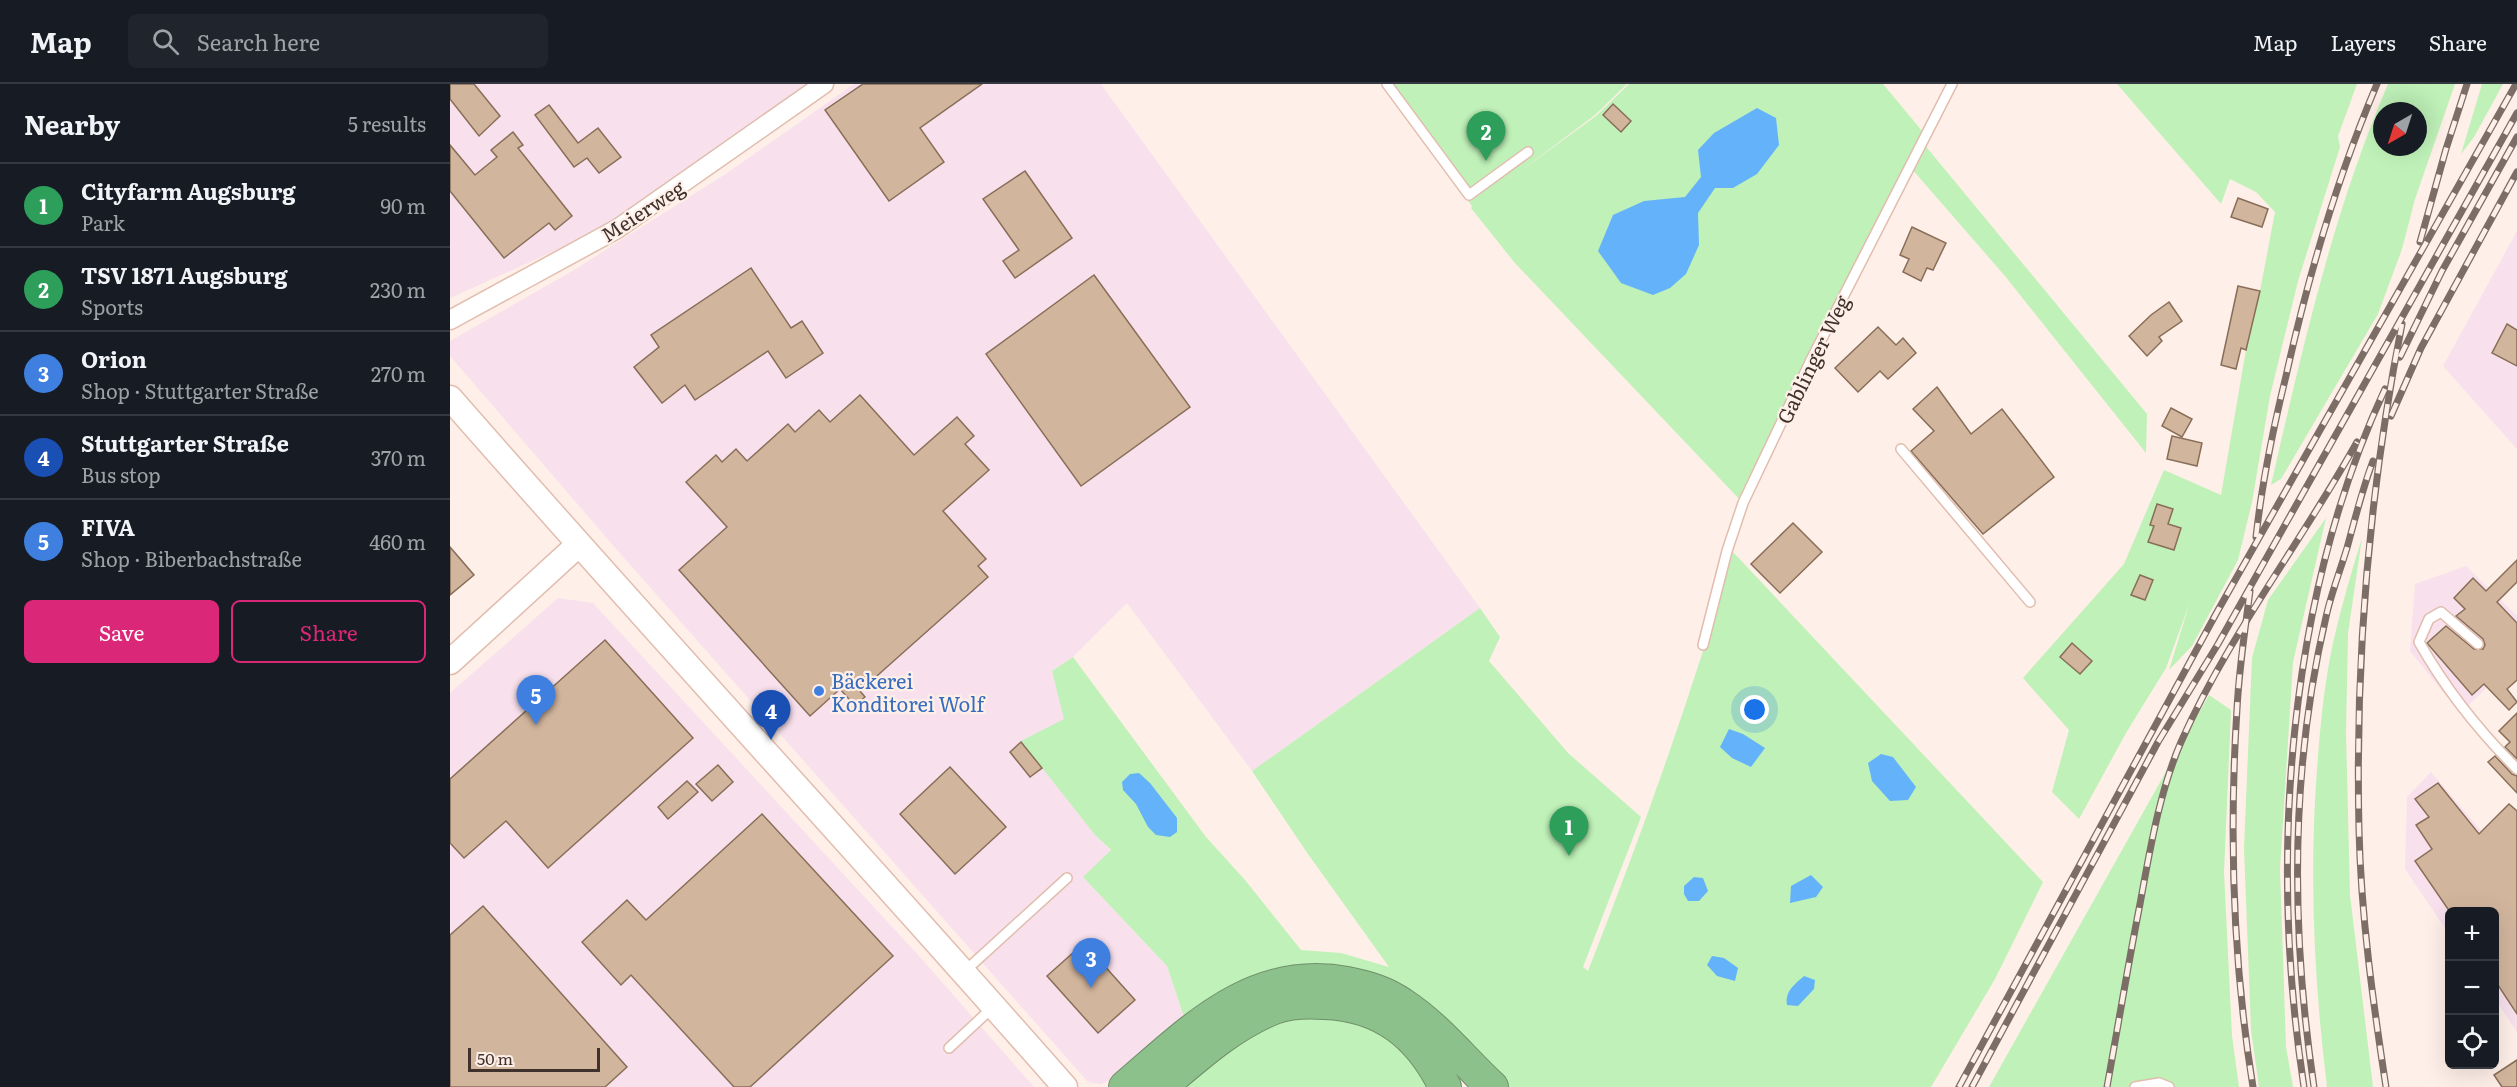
<!DOCTYPE html>
<meta charset="utf-8">
<style>
:root{--surface:#171b24;--page:#20242c;--text:#f1f3f6;--muted:#9ea1a6;--line:#363941;--accent:#db2777}
body{margin:0;font-family:Literata,serif;background:var(--page);color:var(--text)}
.controls{position:absolute;right:18px;bottom:18px;display:grid;overflow:hidden;border-radius:9px;box-shadow:0 6px 24px #0002}
.controls button{width:54px;height:54px;display:grid;place-items:center;padding:0;border:0;border-bottom:2px solid var(--line);background:var(--surface);color:var(--text);font:30px sans-serif}
.compass{position:absolute;left:1923px;top:18px;width:54px;height:54px;border-radius:50%;background:var(--surface);box-shadow:0 6px 24px #0002;rotate:219deg}
.scale{position:absolute;left:18px;bottom:15px;width:132px;box-sizing:border-box;padding-left:6px;border:3px solid #3f312b;border-top:0;font-size:16px;line-height:21px;white-space:nowrap;color:#3f312b;-webkit-text-stroke:4px #feefe8;paint-order:stroke}
.you{position:absolute;left:1305px;top:626px;width:21px;height:21px;margin:-15px;border:4px solid #fff;border-radius:50%;background:#1a73e8;box-shadow:0 0 0 9px #1a73e833}
.badge{display:grid;place-items:center;width:39px;height:39px;border-radius:50%;background:var(--accent);color:#fff;font-size:20px;font-weight:700}
.pin{position:absolute;translate:-50% -50px;filter:drop-shadow(0 2px 3px #0008)}
.pin::after{content:'';position:absolute;top:32px;width:21px;height:18px;background:inherit;clip-path:polygon(0 0,100% 0,50% 100%)}
.list{margin:0;padding:0;list-style:none}
h2{display:flex;justify-content:space-between;align-items:center;height:78px;margin:0;padding:0 24px;font-size:26px}
h2 small{font-size:20px;font-weight:400;color:var(--muted)}
.list li{display:grid;grid-template-columns:39px 1fr auto;gap:18px;align-items:center;box-sizing:border-box;height:84px;padding:0 24px;border-top:2px solid var(--line)}
.list b{display:block;font-size:22px;white-space:nowrap}
.list p{margin:0;font-size:20px;white-space:nowrap;color:var(--muted)}
.list em{font-size:20px;font-style:normal;color:var(--muted)}
.actions{display:flex;gap:12px;padding:18px 24px}
.actions a{flex:1;padding:14px 0;border:2px solid var(--accent);border-radius:9px;text-align:center;font-size:21px;color:var(--accent)}
.actions .main{background:var(--accent);color:#fff}
.icon{flex:none;width:33px;height:33px;fill:none;stroke:currentColor;stroke-width:2;stroke-linecap:round;stroke-linejoin:round}
.map{position:relative;flex:none;width:2067px;height:1003px;overflow:hidden}
header{display:flex;align-items:center;gap:36px;box-sizing:border-box;height:84px;padding:0 30px;background:var(--surface);border-bottom:2px solid var(--line)}
header strong{font-size:28px}
nav{display:flex;gap:33px;margin-inline-start:auto;font-size:21px}
.search{width:420px;height:54px;background:var(--page);display:flex;align-items:center;gap:15px;box-sizing:border-box;padding:0 21px;border-radius:9px;color:var(--muted);font-size:22px}
main{display:flex}
aside{flex:1;background:var(--surface)}
.map>svg:first-child{display:block}
.commercial{fill:#f8e1ed}
.green{fill:#bff1b8;fill-rule:evenodd}
.water{fill:#64b3fa}
.building{fill:#d2b59d;stroke:#886e58;stroke-width:1.5}
.lines{fill:none;stroke-linecap:round;stroke-linejoin:round}
.lane-casing{stroke:#e1bdae;stroke-width:12}
.street-casing{stroke:#e1bdae;stroke-width:21}
.secondary-casing{stroke:#e1bdae;stroke-width:27}
.highway-casing{stroke:#718f6a;stroke-width:34}
.lane{stroke:#fff;stroke-width:9}
.street{stroke:#fff;stroke-width:18}
.secondary{stroke:#fff;stroke-width:24}
.highway{stroke:#8cc18c;stroke-width:32}
.rail-casing{stroke:#7c6e67;stroke-width:7}
.rail{stroke:#feefe8;stroke-width:4.5;stroke-dasharray:14;stroke-linecap:butt}
.shop-dot{fill:#3f7fe0;stroke:#feefe8;stroke-width:2}
.labels{text-anchor:middle;dominant-baseline:central;stroke-width:4.5;stroke-linejoin:round;paint-order:stroke}
.street-label{font-size:20px;fill:#3f312b;stroke:#feefe8}
.shop-label{font-size:20px;fill:#366cbe;stroke:#feefe8;text-anchor:start}
</style>
<header>
<strong>Map</strong>
<div class="search"><svg class="icon" aria-label="search" viewBox="0 0 24 24"><circle cx="10" cy="10" r="6"/><path d="M15 15l6 6"/></svg>Search here</div>
<nav><a>Map</a><a>Layers</a><a>Share</a></nav>
</header>
<main>
<aside>
<h2>Nearby<small>5 results</small></h2>
<ul class="list">
<li><span class="badge" style="background:#2e9e5b">1</span><div><b>Cityfarm Augsburg</b><p>Park</p></div><em>90 m</em></li>
<li><span class="badge" style="background:#2e9e5b">2</span><div><b>TSV 1871 Augsburg</b><p>Sports</p></div><em>230 m</em></li>
<li><span class="badge" style="background:#3f7fe0">3</span><div><b>Orion</b><p>Shop · Stuttgarter Straße</p></div><em>270 m</em></li>
<li><span class="badge" style="background:#1a4fb4">4</span><div><b>Stuttgarter Straße</b><p>Bus stop</p></div><em>370 m</em></li>
<li><span class="badge" style="background:#3f7fe0">5</span><div><b>FIVA</b><p>Shop · Biberbachstraße</p></div><em>460 m</em></li>
</ul>
<div class="actions"><a class="main">Save</a><a>Share</a></div>
</aside>
<div class="map">
<svg width="2067" height="1003" viewBox="0 0 2067 1003">
<rect width="100%" height="100%" fill="#feefe8"/>
<g class="commercial">
<polygon points="0,0 356,0 358,3 158,143 0,214"/>
<polygon points="404,0 651,0 1030,524 802,687 677,519 623,573 602,587 615,635 572,657 645,751 661,767 633,793 717,882 735,936 665,994 651,1000 638,998 167,466 0,272 0,257 124,186 277,89"/>
<polygon points="2067,147 2067,365 1993,282"/>
<polygon points="2016,482 2067,532 2067,575 2010,629 1960,567 1965,500"/>
<polygon points="108,514 143,519 470,873 584,1003 0,1003 0,609"/>
<polygon points="1981,688 2067,789 2067,948 2045,915 2044,828 2000,828 1999,850 1955,785 1957,713"/>
</g>
<g class="green">
<polygon points="931,0 1177,0 1145,31 1061,94 1146,32 1179,0 1433,0 1473,48 1293,419 1064,178 1021,124 1022,122"/>
<polygon points="1667,0 1907,0 1888,52 1890,63 1848,197 1820,312 1802,418 1788,476 1742,562 1719,586 1740,518 1716,584 1676,649 1629,735 1602,708 1619,646 1573,594 1674,480 1714,386 1771,411 1796,266 1810,207 1825,128 1806,108 1780,95 1771,120"/>
<path d="M 1938,0 L 2005,0 L 1965,115 L 1952,165 L 1928,230 L 1831,395 L 1821,401 C 1852,266 1883,128 1938,0 ZM 1932,27 L 1968,27 L 1968,63 L 1932,63 Z"/>
<polygon points="2032,0 2053,0 2024,53 2011,70"/>
<polygon points="1473,59 1697,330 1696,369 1555,192 1461,84"/>
<polygon points="1876,434 1843,578 1830,785 1836,963 1843,1003 1809,1003 1801,946 1794,764 1802,574 1818,516"/>
<path d="M 1912,454 L 1898,549 L 1896,649 L 1900,811 L 1923,1003 L 1877,1003 C 1864,897 1859,792 1867,686 C 1870,644 1874,601 1883,559 C 1891,524 1901,489 1912,454 Z"/>
<path d="M 1283,468 L 1593,798 L 1545,895 L 1481,1003 L 1054,1003 L 958,912 L 735,936 L 717,882 L 633,793 L 661,766 L 645,751 L 571,657 L 614,635 L 602,587 L 623,573 L 756,753 L 795,796 L 851,866 L 891,869 L 939,883 L 858,770 L 802,687 L 1030,524 L 1050,553 L 1039,577 L 1118,669 L 1191,733 L 1133,883 L 1138,887 C 1192,749 1242,611 1283,468 Z"/>
<polygon points="1759,611 1781,626 1774,788 1782,952 1789,1003 1539,1003"/>
<polygon points="877,925 950,957 984,1003 728,1003 798,945"/>
</g>
<g class="water">
<polygon points="1307,24 1326,34 1329,61 1307,90 1283,104 1265,104 1248,129 1249,161 1236,190 1220,204 1203,211 1171,199 1148,167 1163,131 1194,117 1235,113 1251,93 1248,66 1264,49"/>
<polygon points="1279,645 1293,650 1315,664 1301,683 1282,674 1270,663"/>
<polygon points="1431,670 1443,673 1466,703 1458,716 1440,717 1422,697 1418,679"/>
<polygon points="689,689 700,699 727,734 727,748 720,753 706,751 698,743 686,720 673,706 672,698 680,690"/>
<polygon points="1361,791 1373,803 1366,813 1340,819 1341,802"/>
<polygon points="1244,793 1253,794 1258,807 1249,817 1238,817 1234,810 1234,802"/>
<polygon points="1262,872 1274,874 1288,884 1285,897 1267,892 1257,881"/>
<path d="M 1354,892 L 1365,896 L 1364,905 L 1348,922 L 1337,921 C 1335,907 1344,901 1354,892 Z"/>
</g>
<g class="building">
<polygon points="0,0 24,0 50,32 29,52 0,15"/>
<polygon points="413,0 532,0 470,44 494,78 439,117 375,26"/>
<polygon points="1163,20 1181,37 1171,48 1153,31"/>
<polygon points="99,21 128,59 148,44 171,73 149,89 137,74 124,83 85,31"/>
<polygon points="63,48 73,61 68,64 122,132 105,146 99,139 54,174 0,107 0,61 25,91 47,73 41,66"/>
<polygon points="575,87 622,154 565,194 553,177 569,166 533,115"/>
<polygon points="1788,114 1818,125 1812,143 1781,133"/>
<polygon points="1462,143 1496,159 1483,186 1477,184 1471,197 1453,188 1459,175 1450,171"/>
<polygon points="301,184 341,244 352,237 373,269 336,294 318,267 245,316 235,301 212,319 184,283 209,263 201,251"/>
<polygon points="644,191 740,323 631,402 536,270"/>
<polygon points="1788,202 1810,207 1796,266 1791,264 1786,285 1771,281"/>
<polygon points="1719,218 1732,237 1709,253 1712,257 1697,272 1679,252 1701,231"/>
<polygon points="2057,240 2067,246 2067,282 2042,269"/>
<polygon points="1428,243 1446,261 1453,254 1466,269 1438,295 1430,287 1408,308 1385,284"/>
<polygon points="1487,303 1521,350 1552,325 1604,393 1533,450 1461,367 1484,347 1463,325"/>
<polygon points="410,311 464,371 507,333 524,352 515,360 539,386 493,427 536,475 528,482 538,493 410,607 415,613 405,622 390,605 360,632 229,486 277,443 236,398 266,371 272,378 286,365 297,377 338,340 345,348 369,326 380,338"/>
<polygon points="1721,324 1742,335 1732,353 1712,342"/>
<polygon points="1722,352 1752,359 1747,382 1717,375"/>
<polygon points="1707,420 1723,425 1718,440 1731,444 1724,466 1698,458 1704,442 1700,441"/>
<polygon points="1343,439 1372,468 1330,509 1301,480"/>
<polygon points="0,463 24,491 0,511"/>
<polygon points="2067,476 2067,498 2047,518 2067,539 2067,596 2057,605 2067,618 2059,626 2034,600 2022,611 1977,559 1996,542 2024,565 2033,565 2035,561 2033,555 2006,532 2015,525 2004,514 2023,494 2036,507"/>
<polygon points="1690,491 1703,496 1695,516 1681,511"/>
<polygon points="155,556 243,654 98,784 56,737 14,774 0,759 0,695"/>
<polygon points="1622,559 1642,577 1630,590 1610,573"/>
<polygon points="2067,629 2067,675 2055,663 2060,658 2049,647"/>
<polygon points="571,658 592,684 580,693 560,668"/>
<polygon points="2045,672 2062,690 2067,692 2067,709 2038,678"/>
<polygon points="268,681 283,698 262,717 246,700"/>
<polygon points="500,683 556,743 505,790 450,730"/>
<polygon points="237,697 248,708 218,735 208,723"/>
<polygon points="1988,699 2029,750 2059,720 2067,727 2067,930 2044,895 2044,828 2000,828 1965,777 1982,765 1966,741 1979,733 1965,715"/>
<polygon points="312,730 443,872 300,1003 284,1003 181,891 171,901 132,858 177,816 196,836"/>
<polygon points="33,822 177,983 155,1003 0,1003 0,851"/>
<polygon points="634,859 685,916 648,949 597,892"/>
<polygon points="2067,976 2067,1003 2052,1003 2044,991"/>
</g>
<g class="lines">
<g class="lane-casing">
<g id="lane">
<polyline points="937,0 1019,111 1078,68"/>
<polyline points="1451,365 1580,518"/>
<path d="M 2028,560 L 1991,528 L 1979,535 L 1969,558 C 1995,604 2030,648 2067,685"/>
<polyline points="1253,561 1277,467 1293,419 1362,274 1502,0"/>
<polyline points="515,887 617,794"/>
<polyline points="499,964 542,924"/>
<polyline points="1685,1003 1709,999 1719,1003"/>
</g>
</g>
<g class="street-casing">
<polyline id="street" points="0,236 167,145 374,0"/>
</g>
<g class="secondary-casing">
<g id="secondary">
<path d="M 0,314 C 203,546 412,772 615,1003"/>
<polyline points="0,578 128,461"/>
</g>
</g>
<g class="highway-casing">
<g id="highway">
<path d="M 675,1003 C 741,947 802,881 897,899 C 917,903 935,908 952,920 C 986,942 1012,975 1042,1003"/>
<path d="M 711,1003 C 746,973 781,941 824,924 C 840,918 858,918 874,919 C 933,921 970,952 995,1003"/>
</g>
</g>
<use href="#lane" class="lane"/>
<use href="#street" class="street"/>
<use href="#secondary" class="secondary"/>
<use href="#highway" class="highway"/>
<g class="rail-casing">
<g id="rail">
<polyline points="1970,158 1996,65 2017,0"/>
<polyline points="1950,273 1992,187 2067,53"/>
<polyline points="1941,332 1971,264 2067,88"/>
<path d="M 1806,453 C 1812,398 1823,345 1836,292 C 1858,193 1887,94 1927,0"/>
<path d="M 1800,507 C 1795,546 1789,585 1787,625 C 1779,750 1783,879 1803,1003"/>
<polyline points="1509,1003 1767,528 2066,0"/>
<polyline points="1522,1003 1708,658 1768,560 2067,29"/>
<path d="M 1657,1003 C 1668,942 1678,881 1690,820 C 1700,766 1709,709 1731,658 C 1778,552 1851,459 1907,358"/>
<path d="M 1854,1003 C 1819,775 1837,516 1935,305"/>
<path d="M 1864,1003 C 1841,848 1840,686 1876,533 C 1881,510 1890,487 1897,464 C 1905,435 1912,406 1923,377"/>
<path d="M 1936,1003 C 1923,918 1911,832 1909,746 C 1905,576 1919,407 1952,240"/>
</g>
</g>
<use href="#rail" class="rail"/>
</g>
<circle class="shop-dot" cx="369" cy="607" r="6"/>
<g class="labels">
<g class="street-label">
<text transform="translate(192 126) rotate(-33)">Meierweg</text>
<text transform="translate(1362 275) rotate(-64)">Gablinger Weg</text>
</g>
<g class="shop-label">
<text x="381" y="596">Bäckerei<tspan x="381" dy="23">Konditorei Wolf</tspan></text>
</g>
</g>
</svg>
<div class="controls">
<button>+</button>
<button>−</button>
<button><svg class="icon" aria-label="locate" viewBox="0 0 24 24"><circle cx="12" cy="12" r="6"/><path d="M12 2v4M12 18v4M2 12h4M18 12h4"/></svg></button>
</div>
<svg class="compass" viewBox="-18 -18 36 36"><path d="M0-13l5 13h-10z" fill="#e53935"/><path d="M0 13l5-13h-10z" fill="#9ea1a6"/></svg>
<div class="scale">50 m</div>
<div class="you"></div>
<div class="pin badge" style="left:1119px;top:772px;background:#2e9e5b">1</div>
<div class="pin badge" style="left:1036px;top:77px;background:#2e9e5b">2</div>
<div class="pin badge" style="left:641px;top:904px;background:#3f7fe0">3</div>
<div class="pin badge" style="left:321px;top:656px;background:#1a4fb4">4</div>
<div class="pin badge" style="left:86px;top:641px;background:#3f7fe0">5</div>
</div>
</main>
